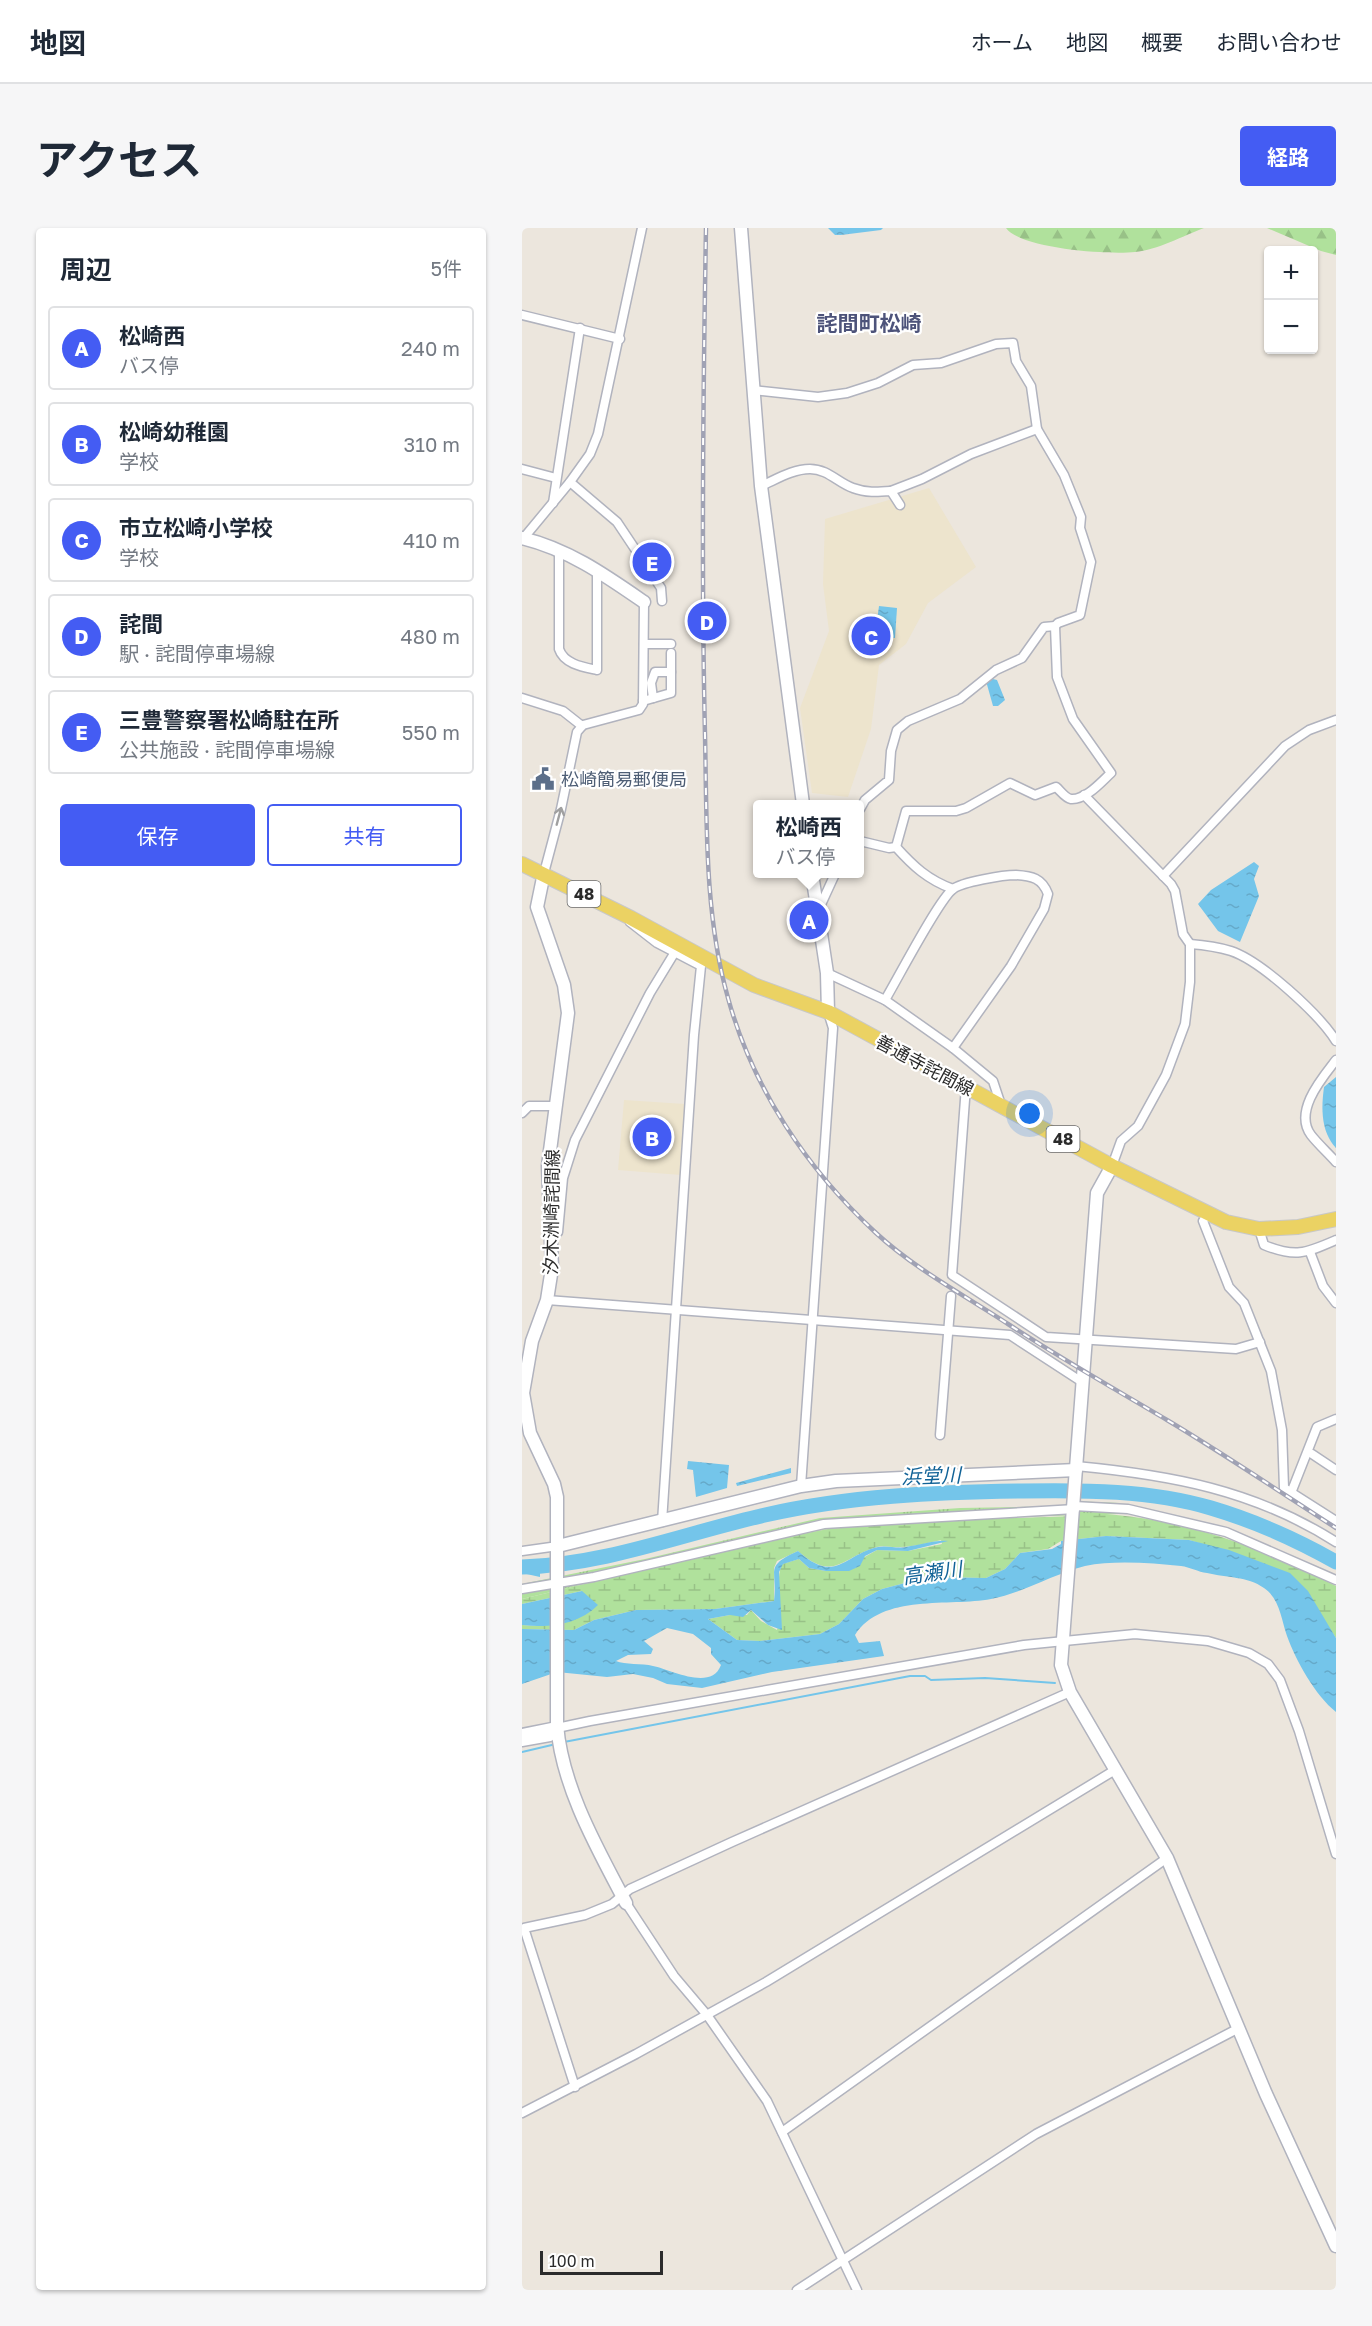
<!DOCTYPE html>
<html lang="ja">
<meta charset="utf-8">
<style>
:root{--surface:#fff;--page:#f6f6f7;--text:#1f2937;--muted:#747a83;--line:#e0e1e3;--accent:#445cf3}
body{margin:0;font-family:"Golos Text","Noto Sans JP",sans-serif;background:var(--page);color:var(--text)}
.controls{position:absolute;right:18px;top:18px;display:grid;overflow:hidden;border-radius:6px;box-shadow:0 2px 4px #0004}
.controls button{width:54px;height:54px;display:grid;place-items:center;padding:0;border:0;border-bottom:2px solid var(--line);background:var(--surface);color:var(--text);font:30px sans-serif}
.scale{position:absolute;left:18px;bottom:15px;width:123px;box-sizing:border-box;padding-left:6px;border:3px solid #2b2b2b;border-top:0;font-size:16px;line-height:21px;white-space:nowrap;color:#2b2b2b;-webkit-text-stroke:4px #fff;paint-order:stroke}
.you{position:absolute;left:508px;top:886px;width:21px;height:21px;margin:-15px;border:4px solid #fff;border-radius:50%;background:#1a73e8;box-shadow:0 0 0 9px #1a73e833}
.badge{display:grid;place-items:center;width:39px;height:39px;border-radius:50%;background:var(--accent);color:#fff;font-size:20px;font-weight:700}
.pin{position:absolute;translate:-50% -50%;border:3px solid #fff;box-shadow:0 2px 6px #0006}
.popup{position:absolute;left:231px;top:572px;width:111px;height:78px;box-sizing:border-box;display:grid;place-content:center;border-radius:6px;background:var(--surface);filter:drop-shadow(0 2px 4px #0005);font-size:20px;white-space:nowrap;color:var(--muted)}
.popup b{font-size:22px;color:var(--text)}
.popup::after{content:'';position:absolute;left:50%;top:100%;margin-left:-12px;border:12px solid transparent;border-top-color:var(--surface)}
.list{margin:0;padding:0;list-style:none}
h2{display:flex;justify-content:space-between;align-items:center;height:78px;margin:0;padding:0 24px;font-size:26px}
h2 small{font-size:20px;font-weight:400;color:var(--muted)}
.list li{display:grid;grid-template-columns:39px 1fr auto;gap:18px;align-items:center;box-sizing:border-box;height:84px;margin:0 12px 12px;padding:0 12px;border:2px solid var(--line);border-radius:6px}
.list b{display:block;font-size:22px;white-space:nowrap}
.list p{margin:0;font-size:20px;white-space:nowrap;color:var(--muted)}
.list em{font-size:20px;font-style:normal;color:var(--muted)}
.actions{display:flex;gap:12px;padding:18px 24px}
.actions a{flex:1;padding:14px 0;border:2px solid var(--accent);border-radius:6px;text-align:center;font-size:21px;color:var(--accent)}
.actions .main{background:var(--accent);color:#fff}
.map{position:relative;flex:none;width:814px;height:2062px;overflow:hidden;border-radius:6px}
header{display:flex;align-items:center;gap:36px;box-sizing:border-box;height:84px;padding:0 30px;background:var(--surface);border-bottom:2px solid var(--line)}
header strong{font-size:28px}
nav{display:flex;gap:33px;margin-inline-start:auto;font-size:21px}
.intro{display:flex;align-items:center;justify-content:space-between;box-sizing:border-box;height:144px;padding:0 36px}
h1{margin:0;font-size:42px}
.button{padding:15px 27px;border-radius:6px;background:var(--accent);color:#fff;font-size:21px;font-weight:700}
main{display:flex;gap:36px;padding:0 36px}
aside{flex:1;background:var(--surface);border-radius:6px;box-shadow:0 2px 4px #0004}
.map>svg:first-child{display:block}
.education{fill:#ede4cd}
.grass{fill:url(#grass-tufts)}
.forest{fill:url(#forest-firs)}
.wetland{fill:url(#wetland-marsh)}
.water{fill:url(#water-ripples);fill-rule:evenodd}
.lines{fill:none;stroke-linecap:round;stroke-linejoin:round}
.stream{stroke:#74c5ea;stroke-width:2}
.river{stroke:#74c5ea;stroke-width:15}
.street-casing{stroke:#b1b3be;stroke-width:11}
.secondary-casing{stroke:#b1b3be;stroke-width:15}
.primary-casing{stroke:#c8c8c8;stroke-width:16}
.street{stroke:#fff;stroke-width:8}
.secondary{stroke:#fff;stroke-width:12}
.primary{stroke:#ebd263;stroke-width:14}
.rail-casing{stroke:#a0a2b4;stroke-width:4.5}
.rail{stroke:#fff;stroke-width:2;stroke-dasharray:7;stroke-linecap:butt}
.oneway{stroke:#a0a0a0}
.labels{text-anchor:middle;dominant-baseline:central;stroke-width:4.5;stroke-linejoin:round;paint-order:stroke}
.shield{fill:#fff;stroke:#6b6b6b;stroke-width:1.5}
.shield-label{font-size:16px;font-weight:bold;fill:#2b2b2b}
.service-label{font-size:18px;fill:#4e5e75;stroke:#fff;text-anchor:start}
.street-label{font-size:18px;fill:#2b2b2b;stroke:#fff}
.water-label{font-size:20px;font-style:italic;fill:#126397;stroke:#fff}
.quarter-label{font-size:21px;font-weight:bold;fill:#4d537a;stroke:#fff}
</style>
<header>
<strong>地図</strong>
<nav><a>ホーム</a><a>地図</a><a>概要</a><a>お問い合わせ</a></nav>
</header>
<div class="intro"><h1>アクセス</h1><a class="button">経路</a></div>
<main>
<aside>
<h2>周辺<small>5件</small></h2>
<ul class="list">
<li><span class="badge">A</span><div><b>松崎西</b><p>バス停</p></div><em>240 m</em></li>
<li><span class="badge">B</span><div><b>松崎幼稚園</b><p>学校</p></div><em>310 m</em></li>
<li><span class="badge">C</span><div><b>市立松崎小学校</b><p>学校</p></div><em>410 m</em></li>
<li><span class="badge">D</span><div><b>詫間</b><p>駅 · 詫間停車場線</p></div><em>480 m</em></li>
<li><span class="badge">E</span><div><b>三豊警察署松崎駐在所</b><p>公共施設 · 詫間停車場線</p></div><em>550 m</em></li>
</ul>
<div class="actions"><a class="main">保存</a><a>共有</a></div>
</aside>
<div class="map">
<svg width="814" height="2062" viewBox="0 0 814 2062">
<defs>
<pattern id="grass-tufts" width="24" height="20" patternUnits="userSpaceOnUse" patternTransform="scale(1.5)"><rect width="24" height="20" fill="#b0e19c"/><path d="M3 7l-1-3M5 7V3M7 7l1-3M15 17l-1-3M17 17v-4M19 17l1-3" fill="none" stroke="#98c187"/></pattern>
<pattern id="forest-firs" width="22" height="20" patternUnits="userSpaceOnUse" patternTransform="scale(1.5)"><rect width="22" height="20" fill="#b0e19c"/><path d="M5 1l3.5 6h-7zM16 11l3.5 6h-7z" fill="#98c187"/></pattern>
<pattern id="wetland-marsh" width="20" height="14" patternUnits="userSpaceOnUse" patternTransform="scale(1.5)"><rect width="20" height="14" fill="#b0e19c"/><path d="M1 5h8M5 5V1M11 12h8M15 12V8" fill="none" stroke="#98c187"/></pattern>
<pattern id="water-ripples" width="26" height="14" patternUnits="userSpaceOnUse" patternTransform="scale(1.5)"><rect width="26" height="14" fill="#74c5ea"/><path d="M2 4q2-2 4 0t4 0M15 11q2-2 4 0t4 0" fill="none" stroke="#65a9c9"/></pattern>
</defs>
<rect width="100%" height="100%" fill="#ece6dd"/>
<g class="education">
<polygon points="407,260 454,339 406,375 384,416 357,437 349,501 326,569 290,565 278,480 307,403 301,356 303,291"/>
<polygon points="102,872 163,876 159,947 96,942"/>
</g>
<polygon class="grass" points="548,1273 598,1275 597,1286 457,1290 306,1301 237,1314 0,1371 0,1356 123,1331 298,1290 438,1280 546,1278"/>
<g class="forest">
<path d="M 484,0 L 682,0 C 661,8 635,22 613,24 C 587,27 499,21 484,0 Z"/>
<polygon points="745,0 814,0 814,27 799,23"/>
</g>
<path class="wetland" d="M 558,1285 C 649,1286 734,1316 814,1358 L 814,1410 L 802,1392 L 677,1315 L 667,1312 L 584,1308 L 539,1313 L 526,1321 L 498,1325 L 483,1341 L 464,1350 L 406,1349 L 360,1361 L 341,1371 L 317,1396 L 298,1406 L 238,1413 L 215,1412 L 186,1391 L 208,1387 L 225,1387 L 229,1382 L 239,1393 L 255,1402 C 262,1380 252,1355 260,1336 L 277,1331 L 287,1340 L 304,1343 L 339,1331 L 355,1322 L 386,1323 L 420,1316 L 419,1312 C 406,1315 391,1319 378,1319 C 370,1320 362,1317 355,1319 C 320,1329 312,1355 276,1323 L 255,1333 L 252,1340 L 252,1373 L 193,1381 L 114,1382 L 72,1392 L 52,1402 L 0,1401 L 0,1397 L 13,1398 L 60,1363 L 0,1376 L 0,1371 L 237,1314 L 306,1301 L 424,1292 L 556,1288 Z"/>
<g class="water">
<polygon points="306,0 361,0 359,2 319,7 313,7"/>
<polygon points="357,378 375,380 373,410 353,408"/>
<polygon points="467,450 475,452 483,472 476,478 471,478 464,453"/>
<polygon points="732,634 737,638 732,651 737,668 718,714 696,703 676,676 689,662"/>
<path d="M 814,849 L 814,920 C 799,904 799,881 802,859 Z"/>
<polygon points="166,1233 207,1237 205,1260 174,1269 171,1242 165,1241"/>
<polygon points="269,1240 269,1245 215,1258 214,1255"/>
<path d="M 584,1308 L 667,1312 L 707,1322 L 768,1345 L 786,1363 L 814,1410 L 814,1484 C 793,1467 774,1433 765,1408 C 759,1391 758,1371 742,1360 C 725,1348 705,1350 685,1345 C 676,1344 668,1339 659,1338 C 629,1335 592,1332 563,1338 C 531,1346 501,1365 469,1371 C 428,1379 360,1365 333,1407 L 337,1415 L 358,1413 L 362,1428 L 250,1444 L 180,1460 L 145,1456 L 131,1450 L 111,1446 L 85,1449 L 35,1444 L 0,1456 L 0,1401 L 52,1402 L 72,1392 L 114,1382 L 193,1381 L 252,1373 C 256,1341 241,1339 276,1323 C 314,1357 321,1327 356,1319 C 365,1317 375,1321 384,1319 C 398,1317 412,1312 426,1313 L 386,1323 L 355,1322 L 343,1328 L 338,1338 L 327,1343 L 304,1343 L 287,1340 L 277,1331 L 261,1336 L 257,1344 L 260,1402 L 246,1397 L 229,1382 L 221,1389 L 208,1387 L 186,1391 L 215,1412 L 238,1413 L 298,1406 L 317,1396 L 341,1371 L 360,1361 L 406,1349 L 464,1350 L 483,1341 L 498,1325 L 530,1321 L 539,1316 L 539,1313 ZM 145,1400 L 171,1406 L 189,1420 L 189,1426 L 199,1437 C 189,1464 148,1441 131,1438 C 120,1435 103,1437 94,1433 L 106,1427 L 129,1426 L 131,1421 L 122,1413 Z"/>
<polygon points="18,1331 18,1349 0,1345 0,1333"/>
<path d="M 60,1363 L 76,1377 C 56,1397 27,1400 0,1397 L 0,1376 Z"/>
</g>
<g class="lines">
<g class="stream">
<polyline points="42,1514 388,1448 403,1448 409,1452 463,1450 533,1455"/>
<polyline points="0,1524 34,1516"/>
</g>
<path class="river" d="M 0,1339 C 83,1337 163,1305 243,1287 C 326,1268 415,1264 500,1263 C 563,1262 628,1262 689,1280 C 733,1293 775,1312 814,1334"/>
<g class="street-casing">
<g id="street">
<polyline points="0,87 98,111"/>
<polyline points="231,162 296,169 325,165 356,155 391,137 419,135 474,116 491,115 494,133 509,158 515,201 542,247 559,289 558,300 569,334 558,387 536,395 533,398 522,399 500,430 474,442 438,471 386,493 375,502 369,523 367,552 343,572 338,581"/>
<polyline points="0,241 34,250"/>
<polyline points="48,254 95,294 139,360 140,373"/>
<path d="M 239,258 C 255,251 271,241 288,241 C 306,241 316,255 331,260 C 344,265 356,264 369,263 L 378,277"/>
<polyline points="369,263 400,251 449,226 515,201"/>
<polyline points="31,275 58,100"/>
<polyline points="0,312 48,254 68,226 76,206 120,0"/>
<path d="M 37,323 L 37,421 C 42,436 61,439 75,442 L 75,342"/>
<polyline points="122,416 149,416"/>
<polyline points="0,470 41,483 60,498"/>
<polyline points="131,470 129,455 133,444 149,444"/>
<polyline points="121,473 149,465 149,425"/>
<polyline points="562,567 649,656 653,663 661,706 668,716 668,754 663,796 644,847 616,898 599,913 590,938"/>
<polyline points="338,613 367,620 374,619"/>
<path d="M 374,619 L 384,583 L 434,583 L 444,580 L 488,555 L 513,567 L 534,559 C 538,562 543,570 549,571 C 564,572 579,554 589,545 L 551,491 L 535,449 L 533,398"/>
<path d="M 374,619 C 391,638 406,652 431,661"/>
<polyline points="22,645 39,581 55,504 61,497 117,482 121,476 122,374"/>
<polyline points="641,648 763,518 787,502 814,492"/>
<polyline points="296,683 313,646"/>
<polyline points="108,694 135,715 179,738 172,807 140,1294"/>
<path d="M 668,716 C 681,717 696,719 709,723 C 739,733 797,786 814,813"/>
<polyline points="305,745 363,772 431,820 471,853 479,877"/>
<path d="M 363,772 C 375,752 417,671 431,661 C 440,654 481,647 494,647 C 510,648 520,650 526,666 L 522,681 L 489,738 L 431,820"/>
<path d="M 814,832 C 801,849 771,883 789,907 C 796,916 806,925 814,934"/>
<polyline points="444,858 430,1047 524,1109 714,1121 738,1114"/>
<polyline points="0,885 7,878 34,878"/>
<polyline points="686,985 681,993 707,1059 722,1075 749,1143 760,1202 762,1260 814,1293"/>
<path d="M 737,1001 L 742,1017 C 774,1030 784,1025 814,1012"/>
<polyline points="29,1010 36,1004 41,950 53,912 128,765 153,724"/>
<polyline points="788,1024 801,1058 814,1075"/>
<polyline points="25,1072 488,1107 560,1154"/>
<polyline points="418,1207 429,1068"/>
<polyline points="790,1226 814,1242"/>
<path d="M 554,1238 C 649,1247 732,1262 814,1314"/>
<polyline points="279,1258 311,800 306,784"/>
<polyline points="769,1265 795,1199 814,1191"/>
<polyline points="552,1278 606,1281 704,1304 814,1352"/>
<polyline points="0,1323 36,1318"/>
<polyline points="0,1361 72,1349 302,1296 553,1281"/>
<polyline points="0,1514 28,1509 35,1500 68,1493 502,1417 613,1406 686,1413 727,1425 746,1436 758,1452 777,1503 814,1626"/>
<polyline points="104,1675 152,1748 185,1787 245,1873 335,2062"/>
<polyline points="53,1859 2,1700 63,1687 90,1676 108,1661 210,1614 548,1464"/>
<polyline points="0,1885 114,1826 244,1754 593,1542"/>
<polyline points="260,1904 645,1630"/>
<polyline points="275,2062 514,1906 717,1800"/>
</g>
</g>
<g class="secondary-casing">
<g id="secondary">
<polyline points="219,0 239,258 281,576"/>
<path d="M 0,310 C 46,321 83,347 122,374"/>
<path d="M 22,645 L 15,679 L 42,757 L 46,785 L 26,938 L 30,1040 L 25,1072 L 10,1113 L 1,1165 L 8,1205 L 32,1256 L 35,1269 L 35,1497 C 40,1559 75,1620 104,1675"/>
<polyline points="290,646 305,745 306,784"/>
<polyline points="590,938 575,965 539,1437 548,1464 645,1630 744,1866 814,2018"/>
<polyline points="36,1318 279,1258 314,1253 554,1242"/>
<polyline points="0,1507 35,1500"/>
</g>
</g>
<g class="primary-casing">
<polyline id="primary" points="0,636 109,690 232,757 306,784 590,938 704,994 737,1001 776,999 814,991"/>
</g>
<use href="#street" class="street"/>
<use href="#secondary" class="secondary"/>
<use href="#primary" class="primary"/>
<g class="rail-casing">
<path id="rail" d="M 184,0 C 181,169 179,338 183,507 C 185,594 182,685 206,770 C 231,861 285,941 354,1005 C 393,1041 442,1067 486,1096 C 538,1130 591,1160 645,1192 C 702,1226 758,1264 814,1300"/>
</g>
<use href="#rail" class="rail"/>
</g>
<defs><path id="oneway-shaft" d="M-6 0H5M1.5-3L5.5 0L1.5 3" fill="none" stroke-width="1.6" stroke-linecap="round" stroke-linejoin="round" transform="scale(1.5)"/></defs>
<use class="oneway" href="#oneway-shaft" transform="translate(37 588) rotate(-75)"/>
<defs>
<g id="civic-bare" transform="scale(1.8)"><path d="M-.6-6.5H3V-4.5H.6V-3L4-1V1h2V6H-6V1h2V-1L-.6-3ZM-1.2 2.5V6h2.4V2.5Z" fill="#5c6f8a" stroke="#fff" stroke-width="2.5" paint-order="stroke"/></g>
</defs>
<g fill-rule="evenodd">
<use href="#civic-bare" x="21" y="551"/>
</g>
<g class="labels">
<g class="shield">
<rect x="45.5" y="653" width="33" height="26" rx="4.5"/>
<rect x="524.5" y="898" width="33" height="26" rx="4.5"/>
</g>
<g class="shield-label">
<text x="62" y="666">48</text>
<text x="541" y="911">48</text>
</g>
<g class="service-label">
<text x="39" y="551">松崎簡易郵便局</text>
</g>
<g class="street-label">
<text transform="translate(403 837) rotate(28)">善通寺詫間線</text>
<text transform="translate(29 984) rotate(-89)">汐木洲崎詫間線</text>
</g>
<g class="water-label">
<text transform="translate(409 1247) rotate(-2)">浜堂川</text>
<text transform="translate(410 1344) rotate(-8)">高瀬川</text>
</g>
<g class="quarter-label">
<text x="347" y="95">詫間町松崎</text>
</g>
</g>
</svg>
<div class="controls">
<button>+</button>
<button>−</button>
</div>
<div class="scale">100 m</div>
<div class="you"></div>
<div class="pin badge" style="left:287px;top:692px">A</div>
<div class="popup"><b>松崎西</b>バス停</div>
<div class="pin badge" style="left:130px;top:909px">B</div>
<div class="pin badge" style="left:349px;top:408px">C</div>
<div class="pin badge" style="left:185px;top:393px">D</div>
<div class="pin badge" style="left:130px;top:334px">E</div>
</div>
</main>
